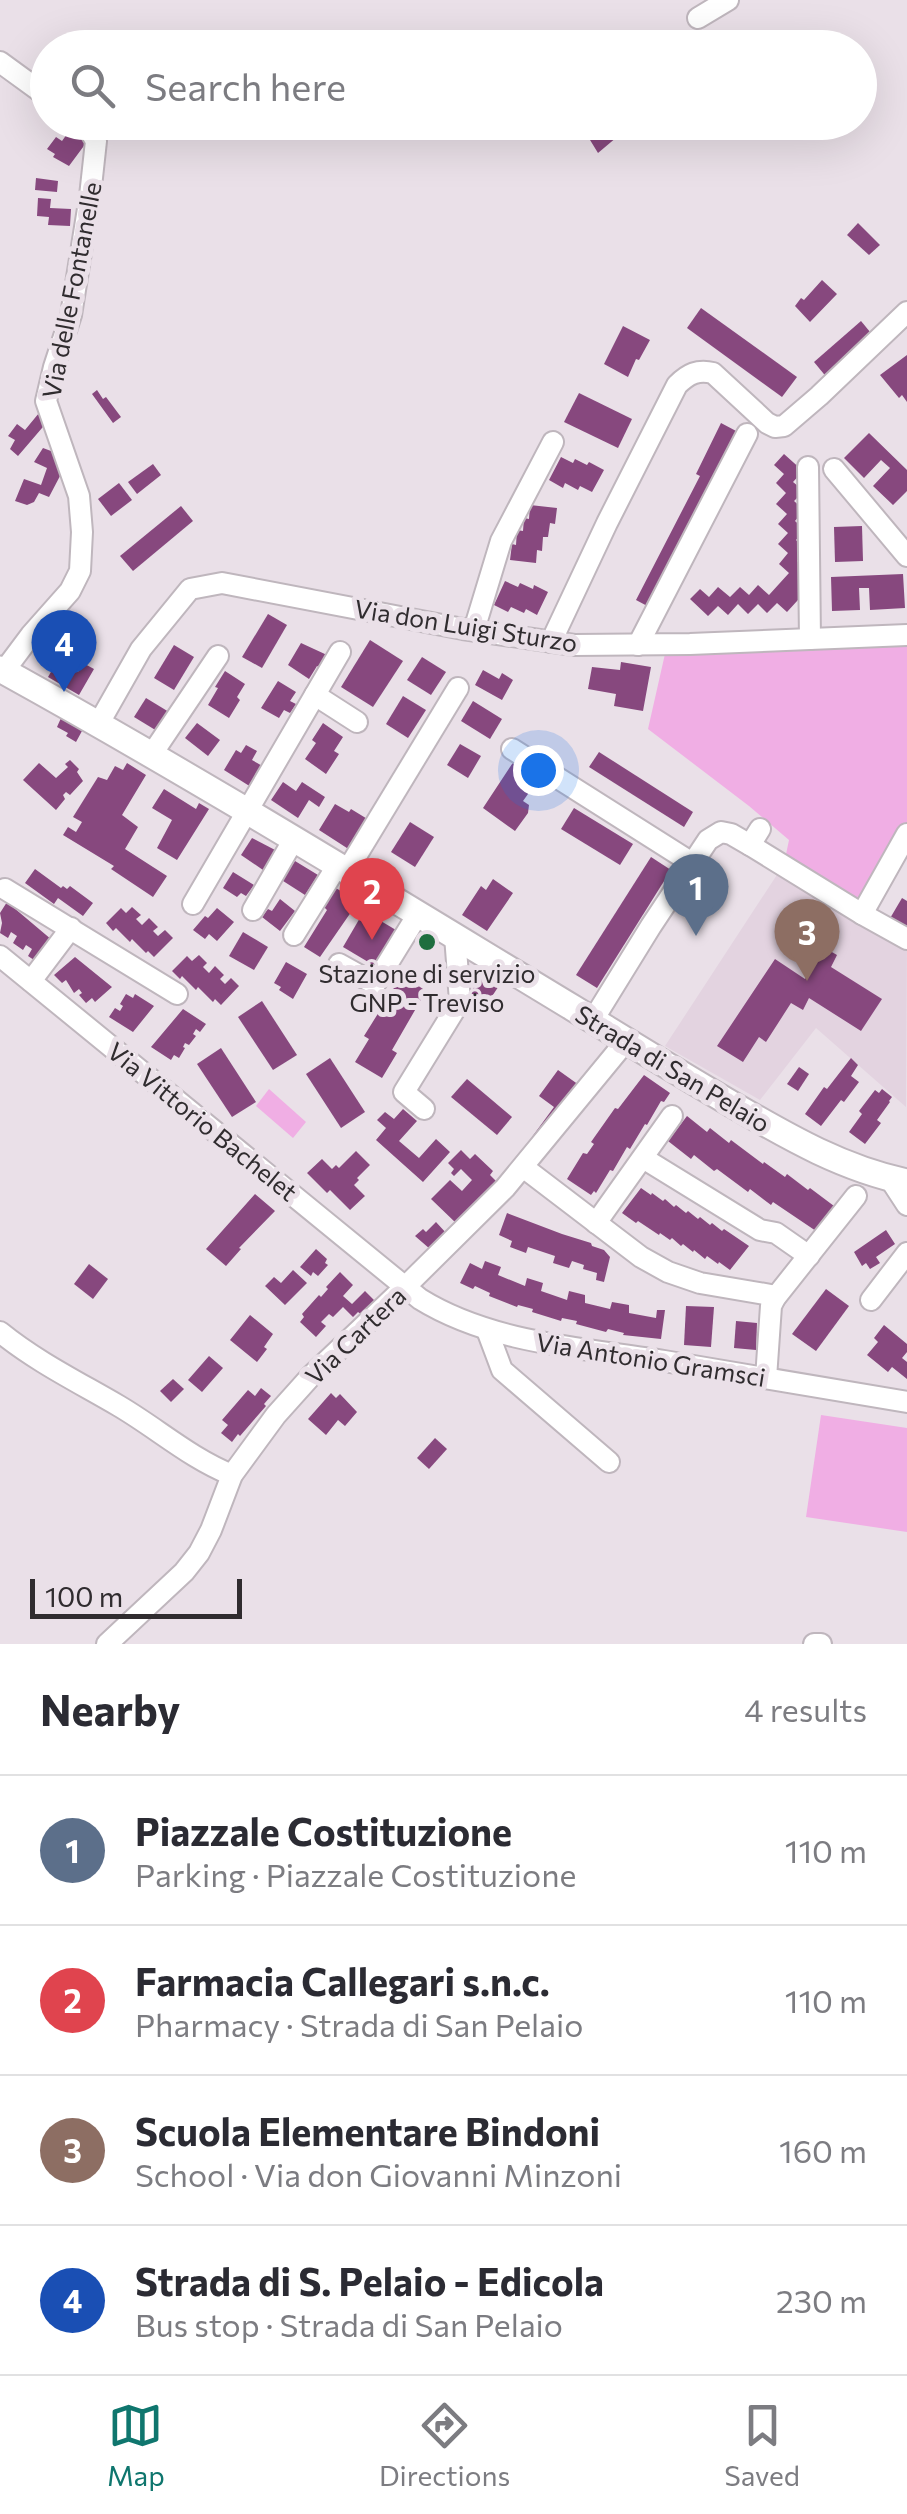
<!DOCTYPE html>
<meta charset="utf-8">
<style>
:root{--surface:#fff;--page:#f2f2f3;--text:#2b2b33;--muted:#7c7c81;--line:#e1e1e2;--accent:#0f766e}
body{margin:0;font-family:Commissioner,sans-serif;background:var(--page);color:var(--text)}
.scale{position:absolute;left:30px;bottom:25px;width:212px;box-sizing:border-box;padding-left:10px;border:5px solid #302c2f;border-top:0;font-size:28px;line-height:35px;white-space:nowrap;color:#302c2f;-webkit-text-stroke:8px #eae0e8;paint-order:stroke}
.you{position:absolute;left:538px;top:770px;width:35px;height:35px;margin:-25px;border:8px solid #fff;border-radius:50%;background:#1a73e8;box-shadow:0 0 0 15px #1a73e833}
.badge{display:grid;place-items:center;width:65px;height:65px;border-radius:50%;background:var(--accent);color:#fff;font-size:32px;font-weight:700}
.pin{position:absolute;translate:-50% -82px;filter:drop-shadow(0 2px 5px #0008)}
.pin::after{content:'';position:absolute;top:52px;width:35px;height:30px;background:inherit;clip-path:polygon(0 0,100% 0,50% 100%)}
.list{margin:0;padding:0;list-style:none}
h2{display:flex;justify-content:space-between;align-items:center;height:130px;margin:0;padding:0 40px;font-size:42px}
h2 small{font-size:32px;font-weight:400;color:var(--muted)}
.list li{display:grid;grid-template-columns:65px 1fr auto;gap:30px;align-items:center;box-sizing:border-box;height:150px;padding:0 40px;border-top:2px solid var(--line)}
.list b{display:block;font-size:38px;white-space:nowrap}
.list p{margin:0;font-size:32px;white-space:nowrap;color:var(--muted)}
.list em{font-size:32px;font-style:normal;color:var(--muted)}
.icon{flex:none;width:55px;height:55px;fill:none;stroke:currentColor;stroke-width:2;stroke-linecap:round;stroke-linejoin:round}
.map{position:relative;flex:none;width:907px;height:1644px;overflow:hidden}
.search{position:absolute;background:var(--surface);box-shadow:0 10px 40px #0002;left:30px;right:30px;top:30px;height:110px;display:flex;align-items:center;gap:25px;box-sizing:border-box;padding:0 35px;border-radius:55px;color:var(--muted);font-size:38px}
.sheet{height:730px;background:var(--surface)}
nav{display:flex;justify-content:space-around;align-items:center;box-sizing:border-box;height:140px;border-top:2px solid var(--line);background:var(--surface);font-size:28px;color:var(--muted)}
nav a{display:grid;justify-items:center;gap:5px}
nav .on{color:var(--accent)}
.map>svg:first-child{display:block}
.built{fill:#e3d3e0}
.green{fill:#f0aee4}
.building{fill:#87487e}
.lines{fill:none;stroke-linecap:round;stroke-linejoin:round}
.minor-casing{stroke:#bfb6bd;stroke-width:24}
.major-casing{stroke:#bfb6bd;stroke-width:29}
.minor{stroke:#fff;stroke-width:20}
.major{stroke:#fff;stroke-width:25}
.poi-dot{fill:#1f6e3f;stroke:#eae0e8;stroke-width:4}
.labels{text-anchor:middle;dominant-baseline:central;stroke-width:10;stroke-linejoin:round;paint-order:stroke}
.street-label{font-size:25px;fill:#302c2f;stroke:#eae0e8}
.poi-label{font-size:25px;fill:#302c2f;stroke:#eae0e8}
</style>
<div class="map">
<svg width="907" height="1644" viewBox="0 0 907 1644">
<rect width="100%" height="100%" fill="#eae0e8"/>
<polygon class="built" points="784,864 907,936 906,1107 816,1028 760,1100 665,1046"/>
<g class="green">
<polygon points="907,635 907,853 862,914 784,864 789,840 749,806 648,729 667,645"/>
<polygon points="269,1089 306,1122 293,1138 256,1106"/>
<polygon points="821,1415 907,1428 907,1532 806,1517"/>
</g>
<g class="building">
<polygon points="579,122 585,122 595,139 607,128 602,122 628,122 614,134 617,137 598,153"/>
<polygon points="72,127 89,139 69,166 53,157 55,154 47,149 56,137 62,141"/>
<polygon points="36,178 58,181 57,192 35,190"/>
<polygon points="38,198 51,199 50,208 71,209 70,226 48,225 49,217 37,216"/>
<polygon points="858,223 880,245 869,255 847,235"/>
<polygon points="822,280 837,294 810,322 795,306 801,298 804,300"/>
<polygon points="701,308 797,377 782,397 687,328"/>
<polygon points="861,321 875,338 828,379 814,362"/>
<polygon points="623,326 650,340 639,360 636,359 628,377 604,364"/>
<polygon points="907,355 907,402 902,395 899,398 880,375"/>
<polygon points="97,390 103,399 106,397 121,417 113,423 92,394"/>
<polygon points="579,393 632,419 618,448 564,422"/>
<polygon points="39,413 48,421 18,456 10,449 15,440 8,436 17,424 25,430"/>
<polygon points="721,423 738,432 651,608 636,600 700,476 696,474"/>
<polygon points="869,433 907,470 907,491 893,505 873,486 890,468 881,460 864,478 844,458"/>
<polygon points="43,448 59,454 64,477 60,476 49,497 39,493 34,502 27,505 15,501 24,479 41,485 47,468 34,462"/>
<polygon points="784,454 803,471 793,482 804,491 794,501 804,510 795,521 805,530 796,540 806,550 797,561 807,570 798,579 808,589 787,612 777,603 767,613 758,604 748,614 738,604 728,615 718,606 708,616 690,599 700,589 709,597 718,587 730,597 740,587 749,595 758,585 769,595 789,573 779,564 788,553 778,544 788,533 778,524 787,514 776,504 786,493 776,483 784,474 774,465"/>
<polygon points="561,457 573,463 575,459 587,465 589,462 604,470 592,492 580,486 578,490 565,483 563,488 549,480"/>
<polygon points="153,464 161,475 137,494 128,482"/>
<polygon points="119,483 132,500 111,516 98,499"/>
<polygon points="530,505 557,508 555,524 550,523 548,537 543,537 542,551 537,550 536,563 510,560 512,544 516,545 517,530 523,531 524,518 529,519"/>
<polygon points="181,506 193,521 133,571 120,556"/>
<polygon points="862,526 863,561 835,562 834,527"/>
<polygon points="903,574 905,608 870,610 869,588 859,588 860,610 832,611 831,577"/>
<polygon points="505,581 518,587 520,583 533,589 534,585 548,592 537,615 526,609 524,613 511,607 508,612 494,605"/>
<polygon points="268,614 287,625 262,668 242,657"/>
<polygon points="370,640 403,661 373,707 341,687"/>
<polygon points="301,643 327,655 321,668 317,666 309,679 288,665"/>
<polygon points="174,645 194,657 174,690 154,678"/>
<polygon points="422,657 446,672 431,695 407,680"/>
<polygon points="58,660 78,672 83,663 94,669 79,695 48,677"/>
<polygon points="621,662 651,667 643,711 614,706 616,694 588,689 592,667 620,670"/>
<polygon points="483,670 499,679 502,673 513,680 502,700 475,685"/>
<polygon points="225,671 245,684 237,697 240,700 229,718 208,705 218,688 215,687"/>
<polygon points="278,681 296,692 290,701 296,704 290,713 284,710 279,718 261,708"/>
<polygon points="403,696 426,710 408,738 386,724"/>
<polygon points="146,698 169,712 157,731 134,717"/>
<polygon points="473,701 502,719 490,739 461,721"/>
<polygon points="61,718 82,731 76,742 66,736 68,733 57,727"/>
<polygon points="197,723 220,740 208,756 185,738"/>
<polygon points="323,723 343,737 334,751 339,754 326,774 305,759 316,743 312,740"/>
<polygon points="460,744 481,756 468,778 447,765"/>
<polygon points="246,745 257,751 252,760 264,767 251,787 224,770 236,750 241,753"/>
<polygon points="599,752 693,812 684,827 589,767"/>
<polygon points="70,760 79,769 77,772 83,781 70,795 66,792 63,795 65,799 56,810 23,780 39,763 56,778 68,767 65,764"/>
<polygon points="514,761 531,772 528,794 523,801 529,805 528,813 515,831 483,808"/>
<polygon points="127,763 146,775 122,815 138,827 125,849 167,876 153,897 111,869 114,866 63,835 68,827 76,832 82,822 73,817 98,777 107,780 115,766 123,770"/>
<polygon points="283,782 296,791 302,782 325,797 319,807 309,800 298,818 271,800"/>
<polygon points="164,789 196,809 199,803 209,809 177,860 157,848 172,820 152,808"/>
<polygon points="335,804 349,812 351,809 369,820 350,850 319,830"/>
<polygon points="574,808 633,844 620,865 561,829"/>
<polygon points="410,822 434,837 415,867 391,852"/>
<polygon points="252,838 277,851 263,870 241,855"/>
<polygon points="651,857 671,870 597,988 576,975"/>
<polygon points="295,861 318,875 305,895 280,879 288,866 290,868"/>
<polygon points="35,869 61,888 63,886 67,889 70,886 93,903 83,916 58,898 54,904 25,883"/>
<polygon points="233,872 254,885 246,896 241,893 237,897 223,888"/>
<polygon points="493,879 513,893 487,931 462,915 481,886 486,890"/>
<polygon points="336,888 358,902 320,957 304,947 327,910 324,907"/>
<polygon points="902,898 907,901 907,931 889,920"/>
<polygon points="280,899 295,911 280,931 262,917 268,909 272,911"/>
<polygon points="7,902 52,940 37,962 28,956 32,949 26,945 23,950 13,943 17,936 11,932 8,938 0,933 2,923 0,913"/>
<polygon points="132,907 141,915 136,919 142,925 149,918 158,927 153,931 158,936 165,930 173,938 154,957 148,951 146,953 132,939 130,942 116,928 113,931 106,923 121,908 126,913"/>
<polygon points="217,908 234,922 217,941 209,934 205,939 193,930 205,916 208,918"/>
<polygon points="364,911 401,933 380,969 343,947"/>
<polygon points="243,932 268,947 254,970 229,956"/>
<polygon points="825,948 837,955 831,967 882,999 861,1031 809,998 803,1010 791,1003 766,1042 759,1037 743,1062 717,1046 775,959 805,979"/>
<polygon points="199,955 207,963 203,967 209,973 215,966 224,975 220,979 225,984 231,978 239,986 221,1005 215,999 213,1002 198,987 196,990 182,976 180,979 172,971 187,956 192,961"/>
<polygon points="75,957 112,987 95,1002 92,998 86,1003 79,995 82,993 79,989 74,993 66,980 62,983 54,975"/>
<polygon points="286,962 307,974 293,999 279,990 281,987 274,983"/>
<polygon points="490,964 506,975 487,1004 470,993"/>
<polygon points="402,975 426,991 392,1050 397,1053 382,1078 355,1062 369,1039 364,1036"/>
<polygon points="126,994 133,998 135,994 154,1006 133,1032 109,1017 115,1008 120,1011 123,1006 120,1004"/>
<polygon points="262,1001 297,1055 273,1070 238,1017"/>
<polygon points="183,1009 206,1024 200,1032 196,1029 193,1034 196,1036 189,1045 185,1043 183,1047 185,1048 179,1058 174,1055 171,1060 151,1047"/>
<polygon points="221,1048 256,1102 232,1117 197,1064"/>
<polygon points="330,1058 365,1112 341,1128 306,1074"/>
<polygon points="851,1058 858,1065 851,1076 859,1082 844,1102 841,1100 821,1126 805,1114 824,1087 827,1089"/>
<polygon points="799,1067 809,1074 798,1091 787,1084"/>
<polygon points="558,1070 579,1085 541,1144 532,1137 554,1107 539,1096"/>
<polygon points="644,1075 670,1093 664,1102 661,1101 647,1125 645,1124 630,1149 627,1147 613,1171 610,1170 596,1193 594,1191 591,1195 567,1179 583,1153 587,1154 594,1144 591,1142 615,1108 618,1109"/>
<polygon points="467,1079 512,1117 497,1135 451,1097"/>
<polygon points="882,1089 892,1097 889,1101 890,1102 877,1120 881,1123 865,1144 849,1132 862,1114 859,1111 875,1090 879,1093"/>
<polygon points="403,1109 417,1121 399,1141 419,1158 436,1139 450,1152 423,1182 376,1140 386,1128 377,1120 385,1112 394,1119"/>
<polygon points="687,1116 707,1132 710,1128 729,1143 731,1140 763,1164 764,1162 785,1177 787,1174 808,1190 810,1188 834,1206 816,1231 773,1202 771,1205 750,1189 748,1192 717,1169 714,1171 694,1155 691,1159 668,1141"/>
<polygon points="461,1150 470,1159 475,1154 493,1171 490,1175 496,1181 457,1224 431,1199 450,1180 462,1191 472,1180 461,1169 454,1176 451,1173 454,1169 448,1163"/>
<polygon points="356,1151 370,1165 357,1178 359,1180 354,1185 365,1196 350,1210 330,1190 327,1193 307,1173 322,1159 332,1169 336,1165 339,1168"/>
<polygon points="641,1188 651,1195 652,1193 663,1201 665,1199 674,1207 676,1205 686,1213 688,1211 698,1219 700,1217 710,1225 712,1223 722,1231 724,1229 749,1246 730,1270 719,1262 718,1264 707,1256 705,1259 694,1250 693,1252 683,1244 681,1246 672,1238 670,1240 660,1233 659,1235 638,1221 636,1223 622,1213"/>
<polygon points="255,1194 275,1211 239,1248 241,1249 226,1266 206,1249"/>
<polygon points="507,1213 562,1234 591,1243 592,1246 604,1250 610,1257 604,1282 596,1280 597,1273 583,1269 584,1265 572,1261 569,1268 553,1263 555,1256 528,1247 526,1253 510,1247 512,1241 499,1235"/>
<polygon points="436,1222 447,1234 430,1249 415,1236 423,1229 426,1232"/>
<polygon points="886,1230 895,1244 876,1257 880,1263 870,1269 866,1263 862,1266 854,1252"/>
<polygon points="316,1249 327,1259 325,1263 328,1265 318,1276 313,1272 311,1276 300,1267"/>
<polygon points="485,1261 501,1267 498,1275 525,1286 527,1278 543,1283 541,1291 567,1300 569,1291 585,1295 585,1303 610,1309 612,1302 629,1305 629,1313 656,1318 657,1310 665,1310 661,1339 623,1335 624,1333 608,1329 606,1332 576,1324 577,1321 562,1318 561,1321 532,1312 533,1309 518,1305 517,1307 489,1296 490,1293 475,1286 473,1289 460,1283 470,1263 482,1269"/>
<polygon points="89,1264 108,1279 93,1299 74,1284"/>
<polygon points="293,1270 307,1283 285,1305 265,1286 274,1277 281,1283"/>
<polygon points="340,1272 353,1285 343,1296 352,1304 365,1291 375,1301 362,1315 358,1312 353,1317 343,1307 333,1317 329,1314 321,1322 326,1326 316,1337 300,1322 304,1317 302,1314 319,1295 321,1297 328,1289 326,1287"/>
<polygon points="826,1289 849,1306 816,1351 792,1334"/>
<polygon points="686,1306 714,1307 711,1347 684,1345"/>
<polygon points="250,1315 273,1334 264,1347 267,1349 257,1362 230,1340"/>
<polygon points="736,1321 757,1323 756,1350 734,1348"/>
<polygon points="884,1325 907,1344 907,1352 902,1358 907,1362 907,1379 892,1367 888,1372 867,1355 878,1342 874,1338"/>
<polygon points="209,1356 223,1368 202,1392 188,1380"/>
<polygon points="173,1379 184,1389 171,1402 160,1391"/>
<polygon points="261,1388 271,1396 264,1404 266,1406 240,1436 238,1434 232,1442 221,1433 228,1425 222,1420 248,1390 255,1396"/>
<polygon points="331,1393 336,1398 340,1394 357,1412 345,1426 338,1420 326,1435 308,1419"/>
<polygon points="435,1438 447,1449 429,1469 417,1458"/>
</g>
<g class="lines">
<g class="minor-casing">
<g id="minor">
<polyline points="698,18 728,0"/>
<polyline points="0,62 48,97"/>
<polyline points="808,467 810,639"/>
<polyline points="834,469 907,556"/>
<polyline points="474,630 501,541 553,442"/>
<path d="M 551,642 L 607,523 L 677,385 C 688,374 698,369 713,373 L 767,423 L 775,427 L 784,426 L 819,396 L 907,312"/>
<polyline points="638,645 747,434"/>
<polyline points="4,671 31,635 70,591 80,571 82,532 79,496 46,401 54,367 71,315 90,196 96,141 89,129 83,122"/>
<polyline points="315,695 357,722"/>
<polyline points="99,723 141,649 190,589 222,583 463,629 574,645 690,644 907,635"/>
<polyline points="512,749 692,863"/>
<polyline points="152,754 218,656"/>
<polyline points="750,845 862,914 907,939"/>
<polyline points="347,871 458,688"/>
<polyline points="5,889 177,994"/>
<polyline points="193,904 340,652"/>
<polyline points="253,910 294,839"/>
<polyline points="862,914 907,834"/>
<polyline points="294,935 337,866"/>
<path d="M 0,956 L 420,1299 C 491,1343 582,1348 664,1361 C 745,1374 826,1388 907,1402"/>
<polyline points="339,964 375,984 418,914"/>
<polyline points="31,981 71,928"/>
<polyline points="593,1020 651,926 708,840 721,832 731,834 750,845 760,829"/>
<polyline points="424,1109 404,1092 460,1001 455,936"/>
<polyline points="643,1158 760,1230 776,1233 809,1256"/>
<polyline points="523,1167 641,1257 668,1272 700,1283 771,1295 775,1298"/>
<polyline points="890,1179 907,1205"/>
<polyline points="596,1223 672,1116"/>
<polyline points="871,1300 907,1253"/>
<polyline points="487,1330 502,1370 609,1462"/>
<path d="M 0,1332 C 37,1362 78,1382 119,1406 C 158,1429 190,1458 232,1475"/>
<polyline points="766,1378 771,1306 775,1298 856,1196"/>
<polyline points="107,1644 184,1572 199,1553 211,1530 232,1475 276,1415 311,1376 406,1286 505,1188 626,1041"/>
<polyline points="814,1644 821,1644"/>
</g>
</g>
<g class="major-casing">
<path id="major" d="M 0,669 C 194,776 383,893 573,1008 C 627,1041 680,1074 735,1106 C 790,1138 844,1169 907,1182"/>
</g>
<use href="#minor" class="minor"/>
<use href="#major" class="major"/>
</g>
<circle class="poi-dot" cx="427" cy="942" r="10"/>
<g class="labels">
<g class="street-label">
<text transform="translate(71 290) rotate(-79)">Via delle Fontanelle</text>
<text transform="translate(466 625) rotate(9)">Via don Luigi Sturzo</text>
<text transform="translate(673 1068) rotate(31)">Strada di San Pelaio</text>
<text transform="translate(203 1121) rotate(39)">Via Vittorio Bachelet</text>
<text transform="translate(355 1335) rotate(-44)">Via Cartera</text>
<text transform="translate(651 1359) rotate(9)">Via Antonio Gramsci</text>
</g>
<g class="poi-label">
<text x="427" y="973">Stazione di servizio<tspan x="427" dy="29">GNP - Treviso</tspan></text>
</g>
</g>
</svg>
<div class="scale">100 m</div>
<div class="you"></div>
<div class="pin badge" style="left:696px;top:936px;background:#5c6f8a">1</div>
<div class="pin badge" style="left:372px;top:940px;background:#e0444e">2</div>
<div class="pin badge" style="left:807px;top:981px;background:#8d6e63">3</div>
<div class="pin badge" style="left:64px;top:692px;background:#1a4fb4">4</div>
<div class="search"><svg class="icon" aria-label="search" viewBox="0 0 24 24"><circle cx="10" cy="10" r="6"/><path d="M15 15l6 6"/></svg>Search here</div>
</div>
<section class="sheet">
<h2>Nearby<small>4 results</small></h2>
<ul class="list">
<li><span class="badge" style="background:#5c6f8a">1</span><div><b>Piazzale Costituzione</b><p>Parking · Piazzale Costituzione</p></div><em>110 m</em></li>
<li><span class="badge" style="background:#e0444e">2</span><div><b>Farmacia Callegari s.n.c.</b><p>Pharmacy · Strada di San Pelaio</p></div><em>110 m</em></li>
<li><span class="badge" style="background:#8d6e63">3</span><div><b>Scuola Elementare Bindoni</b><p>School · Via don Giovanni Minzoni</p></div><em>160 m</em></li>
<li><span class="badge" style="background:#1a4fb4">4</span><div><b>Strada di S. Pelaio - Edicola</b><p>Bus stop · Strada di San Pelaio</p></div><em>230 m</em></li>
</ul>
</section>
<nav>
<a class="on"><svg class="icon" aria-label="map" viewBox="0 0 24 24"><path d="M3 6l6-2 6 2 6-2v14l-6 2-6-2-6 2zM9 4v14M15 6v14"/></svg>Map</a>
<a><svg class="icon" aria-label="directions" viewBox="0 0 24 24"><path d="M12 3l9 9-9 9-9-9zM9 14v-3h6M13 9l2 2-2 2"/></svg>Directions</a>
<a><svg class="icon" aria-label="saved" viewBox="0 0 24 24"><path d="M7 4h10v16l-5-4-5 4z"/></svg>Saved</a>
</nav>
